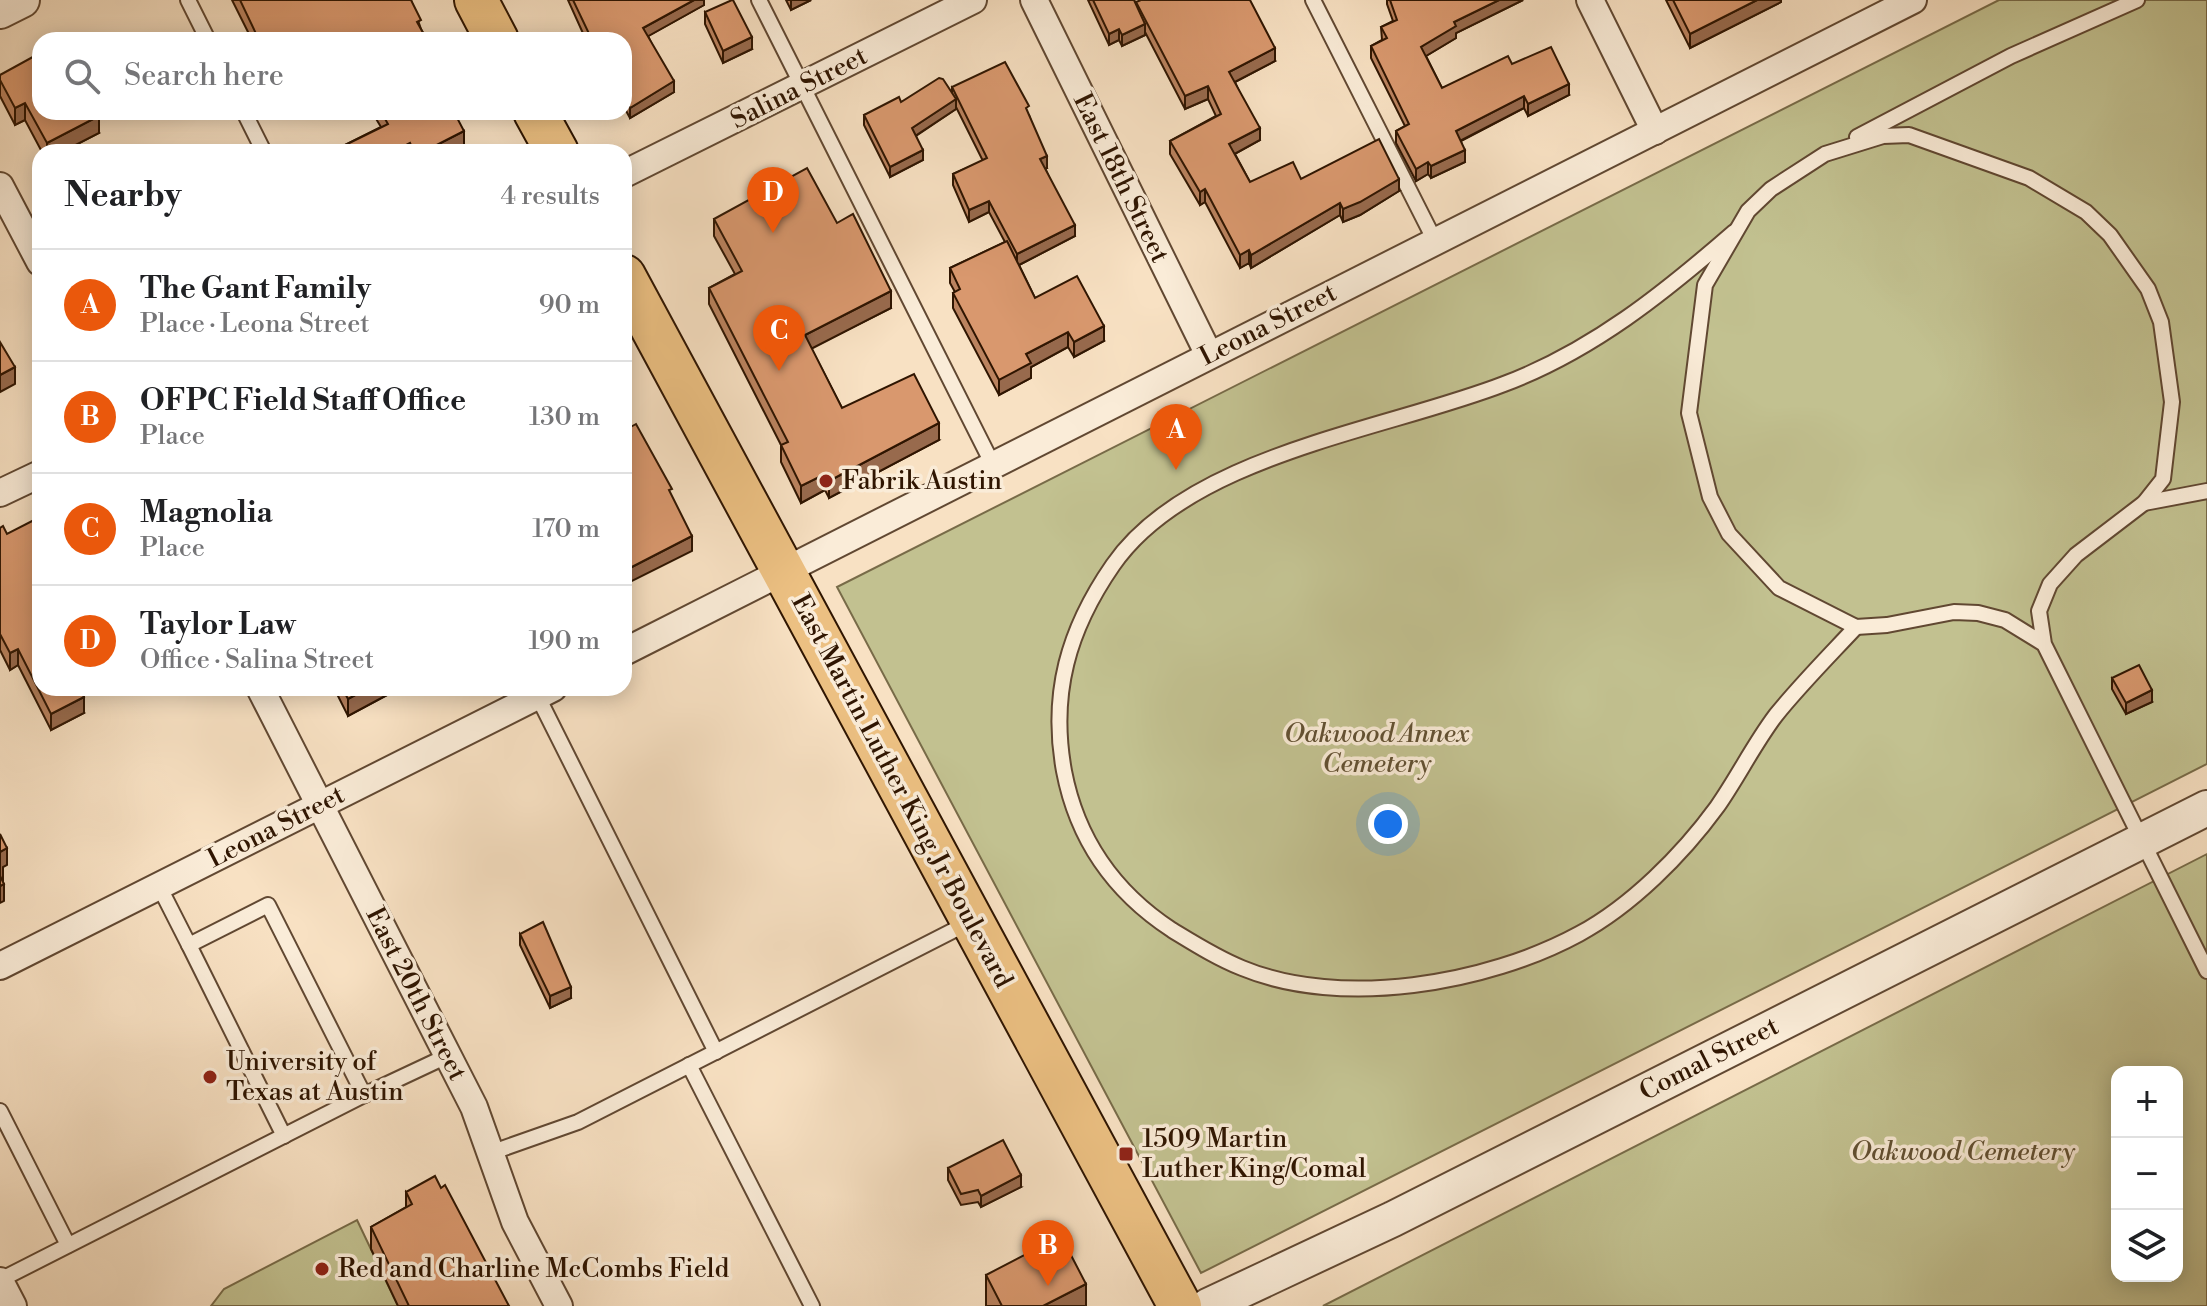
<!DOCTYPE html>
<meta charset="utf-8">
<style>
:root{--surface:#fff;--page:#f6f6f6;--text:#202124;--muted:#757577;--line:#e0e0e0;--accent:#ea580c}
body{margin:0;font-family:"Libre Bodoni",serif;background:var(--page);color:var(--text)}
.controls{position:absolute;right:24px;bottom:24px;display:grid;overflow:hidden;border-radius:16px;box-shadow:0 4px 20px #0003}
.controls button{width:72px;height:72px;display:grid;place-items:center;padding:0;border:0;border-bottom:2px solid var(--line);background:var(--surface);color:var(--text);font:40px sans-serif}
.you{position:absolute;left:1388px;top:824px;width:28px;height:28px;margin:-20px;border:6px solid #fff;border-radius:50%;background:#1a73e8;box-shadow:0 0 0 12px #1a73e833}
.badge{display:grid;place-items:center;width:52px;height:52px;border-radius:50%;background:var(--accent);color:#fff;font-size:26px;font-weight:700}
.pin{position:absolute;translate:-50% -66px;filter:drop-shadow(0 2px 4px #0008)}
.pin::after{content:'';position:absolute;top:42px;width:28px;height:24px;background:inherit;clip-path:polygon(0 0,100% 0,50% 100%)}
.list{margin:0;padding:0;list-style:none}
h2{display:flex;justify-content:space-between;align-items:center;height:104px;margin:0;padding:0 32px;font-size:34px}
h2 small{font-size:26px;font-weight:400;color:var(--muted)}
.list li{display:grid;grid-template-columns:52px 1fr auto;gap:24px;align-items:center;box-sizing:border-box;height:112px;padding:0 32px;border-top:2px solid var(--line)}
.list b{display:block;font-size:30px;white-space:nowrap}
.list p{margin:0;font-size:26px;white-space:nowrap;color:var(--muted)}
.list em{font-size:26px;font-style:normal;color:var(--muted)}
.icon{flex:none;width:44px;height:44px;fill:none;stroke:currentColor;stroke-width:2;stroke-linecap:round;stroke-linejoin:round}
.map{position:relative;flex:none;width:2207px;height:1306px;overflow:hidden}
.search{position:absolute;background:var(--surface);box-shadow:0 4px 20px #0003;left:32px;top:32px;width:600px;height:88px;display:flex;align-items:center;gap:20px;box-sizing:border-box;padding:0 28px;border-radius:24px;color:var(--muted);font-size:30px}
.panel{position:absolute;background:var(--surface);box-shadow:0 4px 20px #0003;left:32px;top:144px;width:600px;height:552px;border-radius:24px}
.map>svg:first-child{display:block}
.green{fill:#c2c190;stroke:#786b48;stroke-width:2;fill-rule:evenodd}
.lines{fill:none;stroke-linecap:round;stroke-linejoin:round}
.service-casing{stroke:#614832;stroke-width:18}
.minor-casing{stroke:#614832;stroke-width:30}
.tertiary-casing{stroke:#614832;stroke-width:38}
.primary-casing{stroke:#2f1501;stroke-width:46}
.service{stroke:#faecd8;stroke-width:14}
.minor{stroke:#faecd8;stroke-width:26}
.tertiary{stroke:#faecd8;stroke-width:34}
.primary{stroke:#ecc082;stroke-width:42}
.wall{fill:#bb835f;stroke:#2f1501;stroke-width:2}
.shaded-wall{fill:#986a4d;stroke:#2f1501;stroke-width:2}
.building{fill:#d9986e;stroke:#2f1501;stroke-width:2}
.poi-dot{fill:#8f2418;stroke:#faecd8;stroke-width:3}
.labels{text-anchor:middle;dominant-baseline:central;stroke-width:7;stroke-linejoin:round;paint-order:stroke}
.street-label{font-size:26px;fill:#2f1501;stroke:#faecd8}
.poi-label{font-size:26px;fill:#2f1501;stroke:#faecd8;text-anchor:start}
.park-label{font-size:26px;font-style:italic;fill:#625133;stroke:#faecd8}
</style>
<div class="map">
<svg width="2207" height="1306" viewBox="0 0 2207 1306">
<rect width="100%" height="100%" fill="#f8e1c3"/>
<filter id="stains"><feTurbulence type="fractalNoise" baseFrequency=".0025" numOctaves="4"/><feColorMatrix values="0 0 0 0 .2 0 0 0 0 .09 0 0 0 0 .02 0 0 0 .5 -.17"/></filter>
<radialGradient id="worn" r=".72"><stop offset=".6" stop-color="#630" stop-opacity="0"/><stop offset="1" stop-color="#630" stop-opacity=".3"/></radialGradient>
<g class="green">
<polygon points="1999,0 2207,0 2207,764 1201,1273 837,587"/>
<path d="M 2207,854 L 2207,1306 L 1323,1306 ZM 2117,1072 L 2177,1072 L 2177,1276 L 2117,1276 Z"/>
<polygon points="357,1220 398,1306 211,1306 224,1289"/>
</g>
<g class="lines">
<g class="service-casing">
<g id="service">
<polyline points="188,0 208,40"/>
<polyline points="759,0 993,465"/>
<polyline points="1313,0 1435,241"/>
<polyline points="244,112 264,152"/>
<polyline points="1857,137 2011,56 2137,0"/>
<path d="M 1734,232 C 1664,293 1592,351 1504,384 C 1386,430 1189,455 1113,565 C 1068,630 1050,694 1064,771 C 1077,839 1114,892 1172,930 C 1195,944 1217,958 1242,968 C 1341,1009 1487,984 1579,934 C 1631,906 1682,855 1717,807 C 1738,777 1754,744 1776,715 C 1801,684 1829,656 1856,627"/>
<polyline points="2144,503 2207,491"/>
<polyline points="2044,644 2005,620 1978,613 1954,612 1887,625 1856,627 1779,588 1729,534 1710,497 1689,413 1705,285 1748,211 1771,189 1825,154 1883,136 1909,135 2029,178 2086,212 2110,235 2148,289 2161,322 2172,402 2163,479 2144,503 2076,555 2050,584 2039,611 2044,644 2207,971"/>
<polyline points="535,691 716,1052"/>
<polyline points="189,945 284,1136"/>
<polyline points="689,1065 812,1306"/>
<polyline points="364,1095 447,1056"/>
<polyline points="0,1111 68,1245"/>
<polyline points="490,1153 578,1122 970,922"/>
<polyline points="0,1280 364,1095 268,905 189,945 159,886"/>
</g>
</g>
<g class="minor-casing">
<g id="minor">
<polyline points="1034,0 1209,355"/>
<polyline points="1590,0 1655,131"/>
<polyline points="624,174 973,0"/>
<polyline points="0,186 40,262"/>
<polyline points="0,493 40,474"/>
<polyline points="624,652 1913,0"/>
<polyline points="260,688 474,1107 515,1222 559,1306"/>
<polyline points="0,966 553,688"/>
<polyline points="0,1281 13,1306"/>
</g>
</g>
<g class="tertiary-casing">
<g id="tertiary">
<polyline points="0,11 22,0"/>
<polyline points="1208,1306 1393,1219 2207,808"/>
</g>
</g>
<g class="primary-casing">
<g id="primary">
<polyline points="476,0 497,40"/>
<polyline points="535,112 557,152"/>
<polyline points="624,276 1180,1306"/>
</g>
</g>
<use href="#service" class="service"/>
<use href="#minor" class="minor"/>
<use href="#tertiary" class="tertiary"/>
<use href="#primary" class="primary"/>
</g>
<g class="wall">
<polygon points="232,0 411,0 421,29 427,40 252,40"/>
<polygon points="568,0 704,0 704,5 648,36 674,92 630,118 624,107 624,40 586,40"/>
<polygon points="786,0 811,0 791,10"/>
<polygon points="1088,0 1134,0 1136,5 1136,2 1275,61 1235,82 1260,140 1235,154 1250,182 1301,179 1399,191 1360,215 1343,222 1340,215 1251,268 1249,263 1240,268 1205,202 1200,205 1170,154 1170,141 1216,116 1208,99 1185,109 1145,32 1145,35 1122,46 1119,40 1109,45"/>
<polygon points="1387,0 1523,0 1456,33 1456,38 1426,56 1442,88 1512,64 1569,95 1528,116 1524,108 1461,141 1465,162 1431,178 1428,174 1416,181 1396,143 1396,131 1405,126 1371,58 1371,46 1382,40 1381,27 1393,21 1387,4"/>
<polygon points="1666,0 1781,0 1781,2 1690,48"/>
<polygon points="705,12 752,49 723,63 705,24"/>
<polygon points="0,75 99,133 62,152 42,152 25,120 15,125 0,96"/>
<polygon points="952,87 1029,115 1047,168 1045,168 1075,236 1019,265 1035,298 1104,341 1074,357 1068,347 1031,367 1031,378 999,395 953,308 953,293 955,292 950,283 950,268 1005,242 989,212 969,222 953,185 953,174 983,161 956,107 956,109 916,136 923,160 890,177 864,125 864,115 901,102 952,92"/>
<polygon points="372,112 454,112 464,146 452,152 331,152 381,127"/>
<polygon points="714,219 837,223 891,308 811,348 842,408 939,440 829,498 825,490 801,503 781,462 781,445 709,304 709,288 735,274 714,236"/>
<polygon points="0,528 40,688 84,713 51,730 18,665 10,670 0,650"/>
<polygon points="2112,678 2152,702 2126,714 2112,689"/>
<polygon points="334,688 400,688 348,716"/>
<polygon points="520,934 571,998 550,1008 520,945"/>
<polygon points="948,1168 1021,1187 981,1207 978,1202 961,1205 948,1180"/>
<polygon points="406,1192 509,1306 398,1306 371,1249 371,1227 406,1207"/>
<polygon points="986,1275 1086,1306 986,1306"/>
</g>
<g class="shaded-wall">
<polygon points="694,0 704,0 704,5 643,39 643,28"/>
<polygon points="791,0 811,0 791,10"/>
<polygon points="1499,0 1523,0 1456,33 1456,38 1421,59 1421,47 1454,22"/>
<polygon points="1757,0 1781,0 1781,2 1690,48 1690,34"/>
<polygon points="1145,24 1145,35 1122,46 1122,35"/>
<polygon points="1119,29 1119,40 1109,45 1109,34"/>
<polygon points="752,37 752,49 723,63 723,51"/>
<polygon points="1275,48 1275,61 1229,85 1229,72"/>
<polygon points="674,81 674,92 630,118 630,108"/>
<polygon points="1569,84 1569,95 1528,116 1528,104"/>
<polygon points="1208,86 1208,99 1185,109 1185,96"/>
<polygon points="1524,96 1524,108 1456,143 1456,131"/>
<polygon points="956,99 956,109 912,138 912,128"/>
<polygon points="25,103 25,120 15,125 15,108"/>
<polygon points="99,116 99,133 62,152 47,152 47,143"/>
<polygon points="1260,128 1260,140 1229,157 1229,144"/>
<polygon points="464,131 464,146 452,152 423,152"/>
<polygon points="410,143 410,152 393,152"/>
<polygon points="923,150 923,160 890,177 890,167"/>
<polygon points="1465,150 1465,162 1431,178 1431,166"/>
<polygon points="1047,156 1047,168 1040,170 1040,159"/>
<polygon points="1428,162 1428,174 1416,181 1416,169"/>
<polygon points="1399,179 1399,191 1360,215 1343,222 1343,209"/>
<polygon points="1205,189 1205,202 1200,205 1200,192"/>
<polygon points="989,201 989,212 969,222 969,210"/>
<polygon points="1340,203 1340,215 1251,268 1251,255"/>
<polygon points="1075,225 1075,236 1017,266 1017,254"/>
<polygon points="1249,250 1249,263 1240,268 1240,255"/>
<polygon points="891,291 891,308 805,352 805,335"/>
<polygon points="1104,326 1104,341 1074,357 1074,342"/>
<polygon points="1068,332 1068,347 1031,367 1031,378 999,395 999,380 1026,354"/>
<polygon points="15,367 15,384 0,392 0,375"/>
<polygon points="939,423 939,440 829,498 829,481"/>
<polygon points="825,474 825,490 801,503 801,486"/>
<polygon points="692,536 692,551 624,585 624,571"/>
<polygon points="18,649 18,665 10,670 10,653"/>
<polygon points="368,688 400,688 348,716 348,699"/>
<polygon points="2152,690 2152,702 2126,714 2126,703"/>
<polygon points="84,697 84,713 51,730 51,714"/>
<polygon points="7,848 7,865 3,867 3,881 0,883 0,852"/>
<polygon points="4,884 4,901 0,903 0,886"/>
<polygon points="571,987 571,998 550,1008 550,996"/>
<polygon points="1021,1175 1021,1187 981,1207 981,1196"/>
<polygon points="1086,1284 1086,1306 1043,1306"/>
</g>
<g class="building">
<polygon points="240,0 411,0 421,20 417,22 427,40 259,40"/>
<polygon points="573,0 694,0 643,28 674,81 630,108 624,96 624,40 592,40"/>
<polygon points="732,0 733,0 752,37 723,51 705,12"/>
<polygon points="1093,0 1134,0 1145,24 1122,35 1119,29 1109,34"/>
<polygon points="1141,0 1250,0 1275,48 1229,72 1260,128 1229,144 1250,182 1293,162 1301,179 1379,139 1399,179 1360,202 1343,209 1340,203 1251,255 1249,250 1240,255 1205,189 1200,192 1170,141 1221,114 1208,86 1185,96 1136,2"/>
<polygon points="1390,0 1499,0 1454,22 1456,26 1421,47 1442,88 1508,56 1512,64 1551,47 1569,84 1528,104 1524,96 1456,131 1465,150 1431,166 1428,162 1416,169 1396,131 1409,124 1371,46 1387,38 1381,27 1397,20"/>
<polygon points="1673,0 1757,0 1690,34"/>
<polygon points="40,53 40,112 96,112 99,116 47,143 25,103 15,108 0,80 0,75"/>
<polygon points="1005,62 1029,106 1026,108 1047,156 1040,159 1075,225 1017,254 989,201 969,210 953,174 987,158 952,87"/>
<polygon points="939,78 943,79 956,99 912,128 923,150 890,167 864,115 899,97 901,102"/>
<polygon points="381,112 454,112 464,131 423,152 414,152 410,143 393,152 331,152 388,124"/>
<polygon points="807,168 837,223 853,214 891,291 805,335 842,408 914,374 939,423 829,481 825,474 801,486 781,445 788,442 709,288 742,271 714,219"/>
<polygon points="1007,241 1035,298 1077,276 1104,326 1074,342 1068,332 1026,354 1031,363 999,380 953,293 960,289 950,268"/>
<polygon points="0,342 15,367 0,375"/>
<polygon points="624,424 627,429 636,424 672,489 669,490 692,536 624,571"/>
<polygon points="40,517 40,592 37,593 40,599 40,688 80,688 84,697 51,714 18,649 10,653 0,634 0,528 3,526 7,534"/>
<polygon points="2139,665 2152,690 2126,703 2112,678"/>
<polygon points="342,688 368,688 348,699"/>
<polygon points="0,834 7,848 0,852"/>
<polygon points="0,876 4,884 0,886"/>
<polygon points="543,922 571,987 550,996 520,934"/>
<polygon points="1003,1140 1021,1175 981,1196 978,1190 961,1194 948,1168"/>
<polygon points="435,1176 441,1188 445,1185 509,1306 409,1306 371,1227 412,1204 406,1192"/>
<polygon points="1061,1236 1086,1284 1043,1306 1002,1306 986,1275"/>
</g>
<g class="poi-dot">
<circle cx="826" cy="481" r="8"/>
<circle cx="210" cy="1077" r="8"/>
<rect x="1118" y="1146" width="16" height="16" rx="4"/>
<circle cx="322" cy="1269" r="8"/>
</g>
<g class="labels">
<g class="street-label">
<text transform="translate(799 88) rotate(-27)">Salina Street</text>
<text transform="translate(1121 178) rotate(64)">East 18th Street</text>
<text transform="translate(1268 325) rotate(-27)">Leona Street</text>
<text transform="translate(902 791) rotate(62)">East Martin Luther King Jr Boulevard</text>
<text transform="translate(276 827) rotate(-27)">Leona Street</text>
<text transform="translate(416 994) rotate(63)">East 20th Street</text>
<text transform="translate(1709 1059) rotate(-27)">Comal Street</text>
</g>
<g class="poi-label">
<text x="842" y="481">Fabrik Austin</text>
<text x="226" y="1062">University of<tspan x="226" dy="30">Texas at Austin</tspan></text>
<text x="1142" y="1139">1509 Martin<tspan x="1142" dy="30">Luther King/Comal</tspan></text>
<text x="338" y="1269">Red and Charline McCombs Field</text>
</g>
<g class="park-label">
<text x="1377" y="734">Oakwood Annex<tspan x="1377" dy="30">Cemetery</tspan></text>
<text x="1963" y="1152">Oakwood Cemetery</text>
</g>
</g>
<rect width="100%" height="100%" filter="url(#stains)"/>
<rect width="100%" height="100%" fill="url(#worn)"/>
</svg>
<div class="controls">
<button>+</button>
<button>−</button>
<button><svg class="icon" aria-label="layers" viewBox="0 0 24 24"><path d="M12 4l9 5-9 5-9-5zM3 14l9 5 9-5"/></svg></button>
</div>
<div class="you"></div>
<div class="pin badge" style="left:1176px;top:470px">A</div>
<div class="pin badge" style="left:1048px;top:1286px">B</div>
<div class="pin badge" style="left:779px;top:371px">C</div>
<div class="pin badge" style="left:773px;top:233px">D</div>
<div class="search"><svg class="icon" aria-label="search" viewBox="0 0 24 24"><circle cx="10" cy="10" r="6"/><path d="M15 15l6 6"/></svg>Search here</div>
<section class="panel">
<h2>Nearby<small>4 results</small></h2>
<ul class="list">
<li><span class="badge">A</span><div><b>The Gant Family</b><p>Place · Leona Street</p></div><em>90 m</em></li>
<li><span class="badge">B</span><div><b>OFPC Field Staff Office</b><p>Place</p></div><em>130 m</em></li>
<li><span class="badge">C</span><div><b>Magnolia</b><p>Place</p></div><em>170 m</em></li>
<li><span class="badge">D</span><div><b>Taylor Law</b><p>Office · Salina Street</p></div><em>190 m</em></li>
</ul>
</section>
</div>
